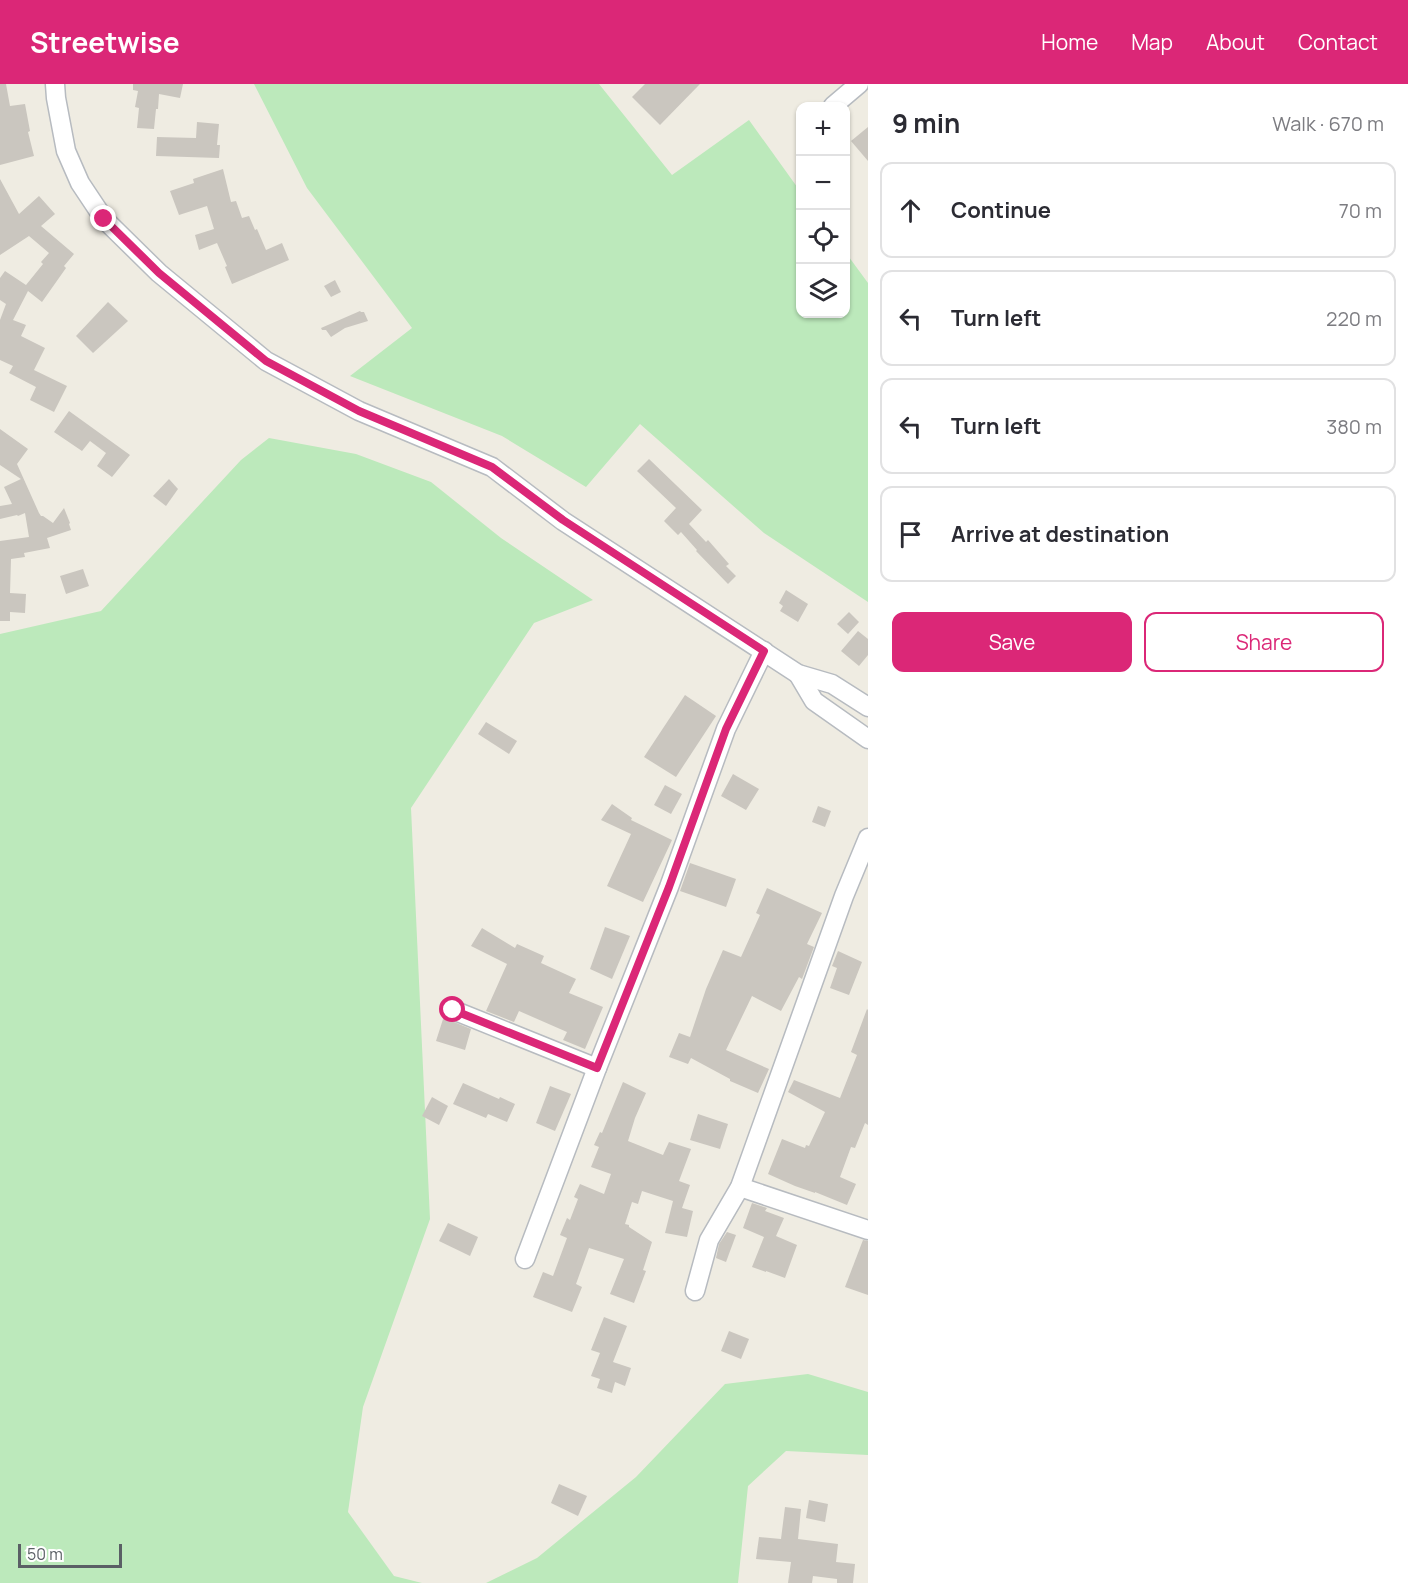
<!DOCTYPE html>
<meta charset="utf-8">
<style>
:root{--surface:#fff;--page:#f7f7f7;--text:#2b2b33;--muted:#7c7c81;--line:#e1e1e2;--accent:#db2777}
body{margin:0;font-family:Manrope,sans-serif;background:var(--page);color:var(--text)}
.controls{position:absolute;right:18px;top:18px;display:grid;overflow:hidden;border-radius:12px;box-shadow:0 2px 4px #0004}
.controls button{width:54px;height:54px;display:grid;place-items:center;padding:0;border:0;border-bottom:2px solid var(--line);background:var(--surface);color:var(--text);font:30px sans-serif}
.scale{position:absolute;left:18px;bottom:15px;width:104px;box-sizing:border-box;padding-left:6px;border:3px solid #5a5f65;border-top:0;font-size:16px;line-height:21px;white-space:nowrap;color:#5a5f65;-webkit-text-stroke:4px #fff;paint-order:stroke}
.stop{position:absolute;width:18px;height:18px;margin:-14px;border:4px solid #db2777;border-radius:50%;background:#fff}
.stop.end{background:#db2777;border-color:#fff;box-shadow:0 2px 6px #0008}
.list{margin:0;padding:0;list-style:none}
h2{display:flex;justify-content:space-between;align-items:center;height:78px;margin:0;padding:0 24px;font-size:26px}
h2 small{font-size:20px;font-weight:400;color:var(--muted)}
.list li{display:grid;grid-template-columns:39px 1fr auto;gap:18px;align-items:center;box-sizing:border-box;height:96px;margin:0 12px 12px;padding:0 12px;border:2px solid var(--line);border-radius:12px}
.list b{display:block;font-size:22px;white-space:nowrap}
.list em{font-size:20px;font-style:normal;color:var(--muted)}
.actions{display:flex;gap:12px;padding:18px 24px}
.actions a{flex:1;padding:14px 0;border:2px solid var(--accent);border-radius:12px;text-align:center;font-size:21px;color:var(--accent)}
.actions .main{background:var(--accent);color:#fff}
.icon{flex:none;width:33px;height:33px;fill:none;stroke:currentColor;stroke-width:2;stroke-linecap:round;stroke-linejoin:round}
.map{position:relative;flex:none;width:868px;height:1499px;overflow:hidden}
header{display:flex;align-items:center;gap:36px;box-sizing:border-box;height:84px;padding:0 30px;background:var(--accent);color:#fff}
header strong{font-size:28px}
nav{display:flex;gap:33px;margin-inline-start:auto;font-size:21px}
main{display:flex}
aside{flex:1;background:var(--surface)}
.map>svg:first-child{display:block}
.green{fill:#bce9bb}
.building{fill:#cac6bf}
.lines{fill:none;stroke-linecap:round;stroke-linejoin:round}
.minor-casing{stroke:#b7bbc0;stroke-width:21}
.minor{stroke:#fff;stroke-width:18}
.route{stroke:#db2777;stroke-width:8}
</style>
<header>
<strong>Streetwise</strong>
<nav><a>Home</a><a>Map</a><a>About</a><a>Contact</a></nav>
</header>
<main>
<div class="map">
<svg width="868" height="1499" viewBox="0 0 868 1499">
<rect width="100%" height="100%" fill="#efece2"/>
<g class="green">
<polygon points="254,0 599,0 672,91 749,36 800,107 800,230 846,230 846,169 868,199 868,518 764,449 640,340 586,403 502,352 350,292 412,244 307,104"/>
<polygon points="269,354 356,370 431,398 501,454 593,516 534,539 411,724 430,1135 363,1323 348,1428 394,1492 422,1499 0,1499 0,550 101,527 241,376"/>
<polygon points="808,1290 868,1308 868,1371 786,1367 748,1402 738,1499 486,1499 537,1474 636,1393 725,1300"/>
</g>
<g class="building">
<polygon points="0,0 6,0 10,22 25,20 30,47 28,48 34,72 0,81"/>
<polygon points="133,0 183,0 180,14 159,10 158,25 156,25 154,45 137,44 139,24 135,23 138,7 133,6"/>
<polygon points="645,0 700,0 660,41 632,13"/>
<polygon points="197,38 219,40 217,61 220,61 219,74 156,72 157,53 196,54"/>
<polygon points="868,43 868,77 851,57"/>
<polygon points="223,85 231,118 236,117 242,134 249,132 255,146 257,145 266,166 282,159 289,176 232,200 225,183 227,182 217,159 199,166 195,151 214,145 207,122 179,131 170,107 194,99 193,95"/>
<polygon points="0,95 19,130 39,112 55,130 41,142 74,170 64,182 66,184 42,218 28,207 13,236 26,241 21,252 45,264 34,286 67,302 54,328 30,316 36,303 9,289 13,282 0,276 0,236 6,220 0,216 0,194 5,187 26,201 43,180 41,178 49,169 29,152 0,171"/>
<polygon points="335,196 341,208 331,213 324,202"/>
<polygon points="108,218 128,237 93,269 76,252"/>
<polygon points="360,227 361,228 364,228 368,237 345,244 331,253 326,246 322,246 321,244"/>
<polygon points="69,327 130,371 112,393 97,382 106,369 90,357 82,367 54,348"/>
<polygon points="0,345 28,365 17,380 39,429 41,432 43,432 53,439 64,424 70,439 69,440 71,446 47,454 50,464 24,469 25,473 11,475 10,509 26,510 25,529 10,528 10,537 0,537 0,457 29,453 25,429 18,432 17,431 0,435 0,422 12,420 4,403 21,395 0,381"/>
<polygon points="649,375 702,426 689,440 706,458 708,456 729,480 726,482 736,492 728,500 696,467 697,466 681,448 678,451 664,437 676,424 637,387"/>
<polygon points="169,395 178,405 166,422 153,412"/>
<polygon points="83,485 89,502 66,510 60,492"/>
<polygon points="786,506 808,520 798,538 780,527 783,522 779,519"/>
<polygon points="849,528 859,538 848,550 837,540"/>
<polygon points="858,547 868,555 868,571 859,582 841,567"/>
<polygon points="685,611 716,632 676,693 644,673"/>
<polygon points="486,638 517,657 509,670 478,650"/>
<polygon points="733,690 759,705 746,726 721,712"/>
<polygon points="665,701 682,710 671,730 654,721"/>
<polygon points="612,720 632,734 631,736 672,756 643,818 607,802 631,750 601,736"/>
<polygon points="818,722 831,727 825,743 812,738"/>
<polygon points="690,779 736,795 726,823 680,807"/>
<polygon points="767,804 822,829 807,860 814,863 802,895 799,893 781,927 752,912 726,966 769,985 758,1009 730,997 730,995 691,974 688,980 669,973 679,949 690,953 706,905 723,866 741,873 760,831 756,829"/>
<polygon points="605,843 630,852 612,895 590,885"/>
<polygon points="482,844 515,864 517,860 544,872 541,879 576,895 569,909 603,923 585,965 563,956 567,948 519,927 514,938 486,927 507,880 471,862"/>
<polygon points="838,867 862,878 849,911 830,904 837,884 832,882"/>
<polygon points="867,925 868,926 868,1041 865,1039 855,1064 851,1063 840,1093 856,1100 847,1121 815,1108 815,1109 795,1102 768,1090 782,1055 805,1064 806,1061 809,1062 825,1028 788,1008 794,996 840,1014 857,971 851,968"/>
<polygon points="444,932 449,936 471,945 465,966 436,957"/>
<polygon points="623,998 646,1009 635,1034 628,1057 663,1071 669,1058 691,1065 679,1097 690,1101 682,1124 693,1127 687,1153 665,1149 673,1117 642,1107 638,1120 632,1118 625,1140 629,1141 629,1143 652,1158 643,1186 646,1187 634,1219 610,1210 624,1175 589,1164 576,1200 582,1203 572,1228 533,1213 543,1188 553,1192 567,1154 560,1151 567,1134 570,1136 578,1115 574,1113 580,1100 604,1110 611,1090 591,1083 599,1063 594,1061 600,1048 602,1049"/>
<polygon points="463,999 499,1015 500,1013 515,1020 507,1038 488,1030 486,1034 453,1020"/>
<polygon points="550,1002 571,1010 555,1047 536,1039"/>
<polygon points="432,1013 448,1022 439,1041 422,1032"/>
<polygon points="698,1030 728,1040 720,1065 690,1056"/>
<polygon points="752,1119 767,1124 765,1127 784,1134 776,1152 797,1161 785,1194 766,1187 766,1188 752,1183 764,1153 743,1144"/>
<polygon points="448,1139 478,1153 470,1172 439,1157"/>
<polygon points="727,1148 736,1151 726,1178 716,1174 719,1160"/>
<polygon points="863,1156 868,1157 868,1211 845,1203"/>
<polygon points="604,1233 627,1242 613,1278 631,1284 625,1302 615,1298 612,1309 597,1304 600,1295 591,1292 600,1269 591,1266"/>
<polygon points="729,1247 749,1255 741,1275 721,1267"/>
<polygon points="559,1400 587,1412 578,1432 551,1419"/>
<polygon points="809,1416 828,1420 825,1438 806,1434"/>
<polygon points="785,1423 801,1425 798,1455 838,1460 836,1478 855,1480 853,1499 837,1499 837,1495 813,1492 812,1499 788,1499 791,1478 756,1475 759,1453 781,1455"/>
</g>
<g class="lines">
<g class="minor-casing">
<g id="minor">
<polyline points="55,0 56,14 66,67 80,99 104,135 159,189 266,277 359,327 492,383 563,437 798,590 832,600 868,623"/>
<polyline points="833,22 859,0"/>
<polyline points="798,590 814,617 868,655"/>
<polyline points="453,926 597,984"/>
<polyline points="740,1103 868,1146"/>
<polyline points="525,1175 597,984 669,803 726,645 764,567"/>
<polyline points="695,1207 709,1156 740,1103 844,812 868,754"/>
</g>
</g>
<use href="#minor" class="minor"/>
</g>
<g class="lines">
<polyline class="route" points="104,135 159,189 266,277 359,327 492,383 563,436 764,567 726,645 669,803 597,984 453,926"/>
</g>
</svg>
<div class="controls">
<button>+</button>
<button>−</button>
<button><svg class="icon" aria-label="locate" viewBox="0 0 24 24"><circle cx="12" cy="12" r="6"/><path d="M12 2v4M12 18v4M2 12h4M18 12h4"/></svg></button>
<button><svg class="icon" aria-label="layers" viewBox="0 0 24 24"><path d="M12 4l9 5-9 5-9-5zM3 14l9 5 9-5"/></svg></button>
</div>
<div class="scale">50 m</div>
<div class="stop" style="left:453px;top:926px"></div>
<div class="stop end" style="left:104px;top:135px"></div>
</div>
<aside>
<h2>9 min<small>Walk · 670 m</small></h2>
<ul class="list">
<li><svg class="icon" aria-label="ahead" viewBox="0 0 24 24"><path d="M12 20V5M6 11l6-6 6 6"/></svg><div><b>Continue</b></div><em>70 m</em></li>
<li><svg class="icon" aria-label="left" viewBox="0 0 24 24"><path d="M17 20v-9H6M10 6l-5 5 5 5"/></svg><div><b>Turn left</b></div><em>220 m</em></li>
<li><svg class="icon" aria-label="left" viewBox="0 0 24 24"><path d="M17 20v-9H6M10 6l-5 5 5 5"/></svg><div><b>Turn left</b></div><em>380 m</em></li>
<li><svg class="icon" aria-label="arrive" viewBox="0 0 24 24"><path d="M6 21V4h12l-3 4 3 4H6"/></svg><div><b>Arrive at destination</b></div></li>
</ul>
<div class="actions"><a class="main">Save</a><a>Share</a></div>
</aside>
</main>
